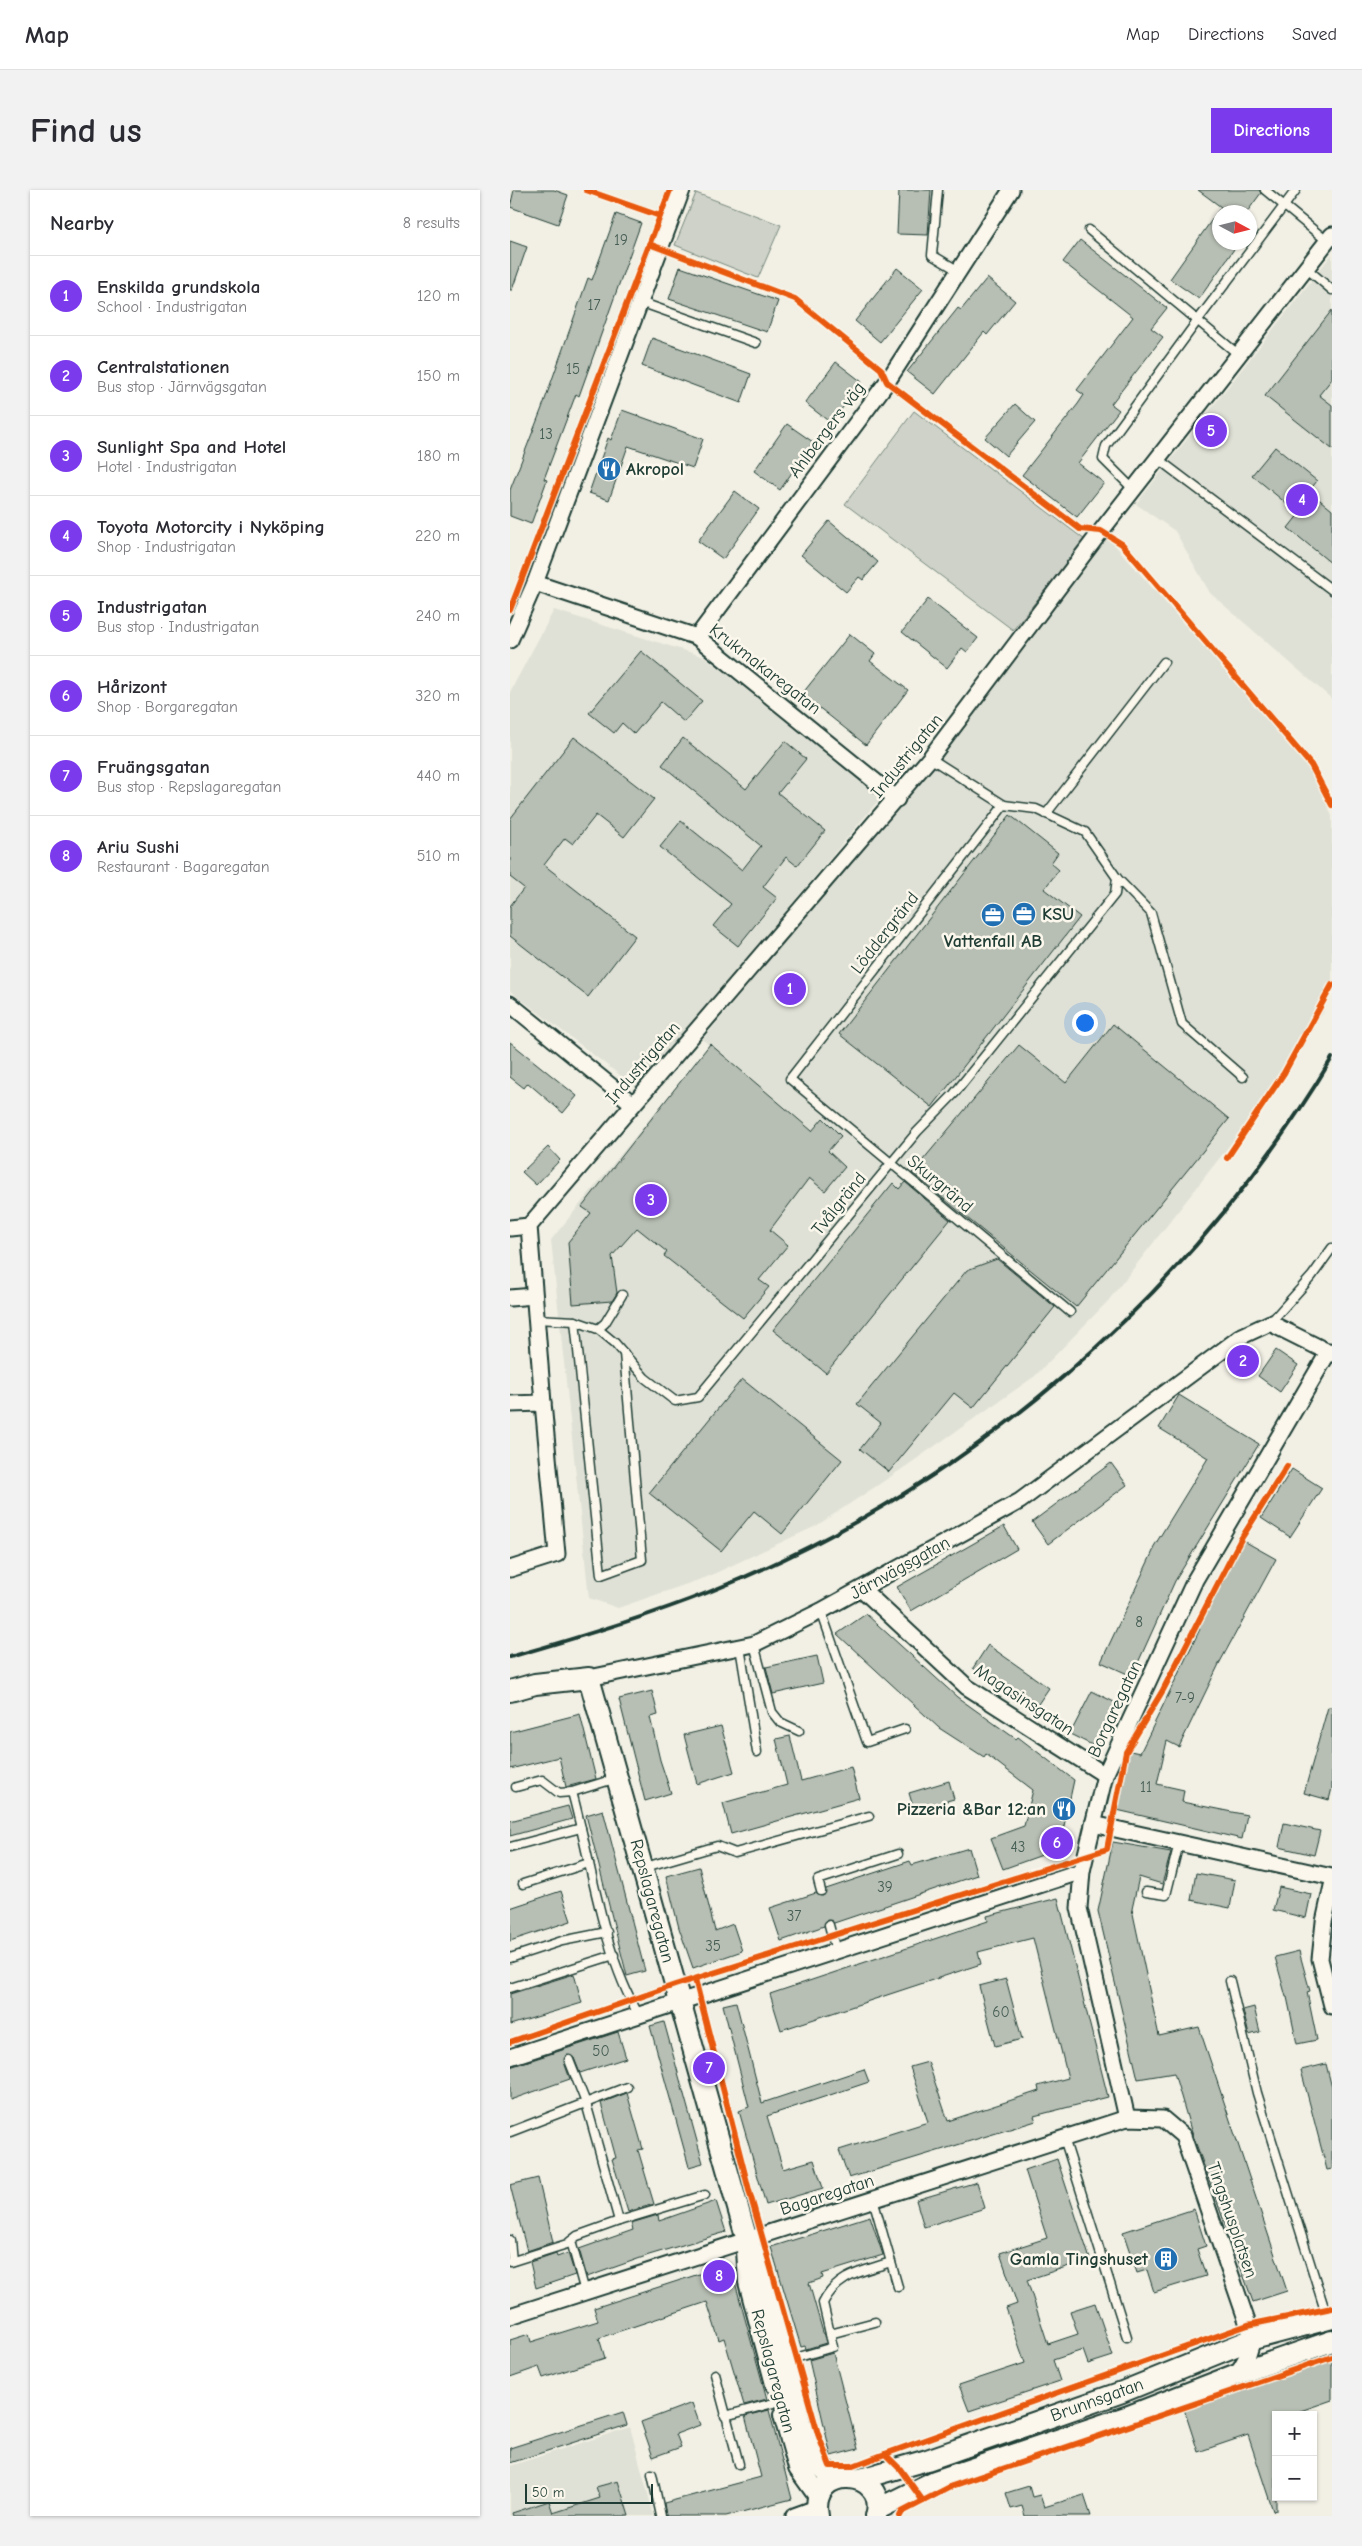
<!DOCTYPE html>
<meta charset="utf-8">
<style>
:root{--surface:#fff;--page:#f2f2f3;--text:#2b2b33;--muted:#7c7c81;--line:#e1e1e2;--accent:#7c3aed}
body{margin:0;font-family:"Comic Neue",sans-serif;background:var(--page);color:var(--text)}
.controls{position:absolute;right:15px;bottom:15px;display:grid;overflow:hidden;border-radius:0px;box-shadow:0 1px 4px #0004}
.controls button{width:45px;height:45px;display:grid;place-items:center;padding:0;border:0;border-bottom:1px solid var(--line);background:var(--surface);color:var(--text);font:25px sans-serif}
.compass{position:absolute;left:702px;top:15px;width:45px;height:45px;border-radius:50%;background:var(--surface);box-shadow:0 1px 4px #0004;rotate:97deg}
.scale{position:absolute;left:15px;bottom:12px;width:128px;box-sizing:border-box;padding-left:5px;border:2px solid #1f3d34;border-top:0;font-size:14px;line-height:18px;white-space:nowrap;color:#1f3d34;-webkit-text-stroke:4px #fbf7ec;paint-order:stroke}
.you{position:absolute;left:574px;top:832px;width:18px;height:18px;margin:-12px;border:4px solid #fff;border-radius:50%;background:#1a73e8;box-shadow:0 0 0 8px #1a73e833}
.badge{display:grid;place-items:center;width:32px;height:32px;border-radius:50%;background:var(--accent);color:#fff;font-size:16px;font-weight:700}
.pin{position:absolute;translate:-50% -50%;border:2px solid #fff;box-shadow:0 1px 5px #0006}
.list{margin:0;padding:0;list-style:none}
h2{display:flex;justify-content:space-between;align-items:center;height:65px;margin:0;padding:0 20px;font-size:21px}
h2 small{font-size:16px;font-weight:400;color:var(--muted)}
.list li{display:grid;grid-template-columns:32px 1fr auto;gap:15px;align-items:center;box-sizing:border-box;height:80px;padding:0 20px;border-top:1px solid var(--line)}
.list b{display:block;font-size:19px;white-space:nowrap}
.list p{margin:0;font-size:16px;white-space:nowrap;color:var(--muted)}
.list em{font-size:16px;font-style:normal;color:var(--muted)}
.map{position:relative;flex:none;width:822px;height:2326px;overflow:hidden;border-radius:0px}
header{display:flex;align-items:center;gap:30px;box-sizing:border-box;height:70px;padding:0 25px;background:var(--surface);border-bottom:1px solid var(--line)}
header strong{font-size:24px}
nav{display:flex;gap:28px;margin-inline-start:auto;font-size:18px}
.intro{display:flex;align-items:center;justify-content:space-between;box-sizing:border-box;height:120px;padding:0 30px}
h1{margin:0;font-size:35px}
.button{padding:12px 22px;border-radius:0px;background:var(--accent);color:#fff;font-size:18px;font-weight:700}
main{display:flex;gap:30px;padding:0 30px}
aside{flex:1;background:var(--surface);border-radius:0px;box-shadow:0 1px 4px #0004}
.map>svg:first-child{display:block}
.built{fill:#e0e1d6}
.green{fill:#cfd2c8;stroke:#77887e}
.building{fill:#b7beb3;stroke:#1f3d34}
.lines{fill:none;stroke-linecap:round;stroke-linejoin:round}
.lane-casing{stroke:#1f3d34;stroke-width:11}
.street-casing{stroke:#1f3d34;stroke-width:19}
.secondary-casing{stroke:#1f3d34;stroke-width:24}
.lane{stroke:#fbf7ec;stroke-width:8}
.street{stroke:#fbf7ec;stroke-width:15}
.secondary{stroke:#fbf7ec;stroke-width:20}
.rail{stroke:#1f3d34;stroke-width:4}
.cycleway-casing{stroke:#fbf7ec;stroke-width:9}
.cycleway{stroke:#e8590c;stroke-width:6}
.labels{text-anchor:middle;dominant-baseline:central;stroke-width:5;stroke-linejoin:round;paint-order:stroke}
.number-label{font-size:15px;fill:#455d54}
.street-label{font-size:18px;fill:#1f3d34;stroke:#fbf7ec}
.poi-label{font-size:18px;font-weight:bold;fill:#1f3d34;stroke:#fbf7ec;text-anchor:start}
</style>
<header>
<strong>Map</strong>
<nav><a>Map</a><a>Directions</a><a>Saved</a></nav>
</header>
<div class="intro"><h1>Find us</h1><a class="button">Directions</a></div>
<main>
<aside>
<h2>Nearby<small>8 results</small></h2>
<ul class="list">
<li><span class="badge">1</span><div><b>Enskilda grundskola</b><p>School · Industrigatan</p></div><em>120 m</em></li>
<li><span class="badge">2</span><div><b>Centralstationen</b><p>Bus stop · Järnvägsgatan</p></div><em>150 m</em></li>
<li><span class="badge">3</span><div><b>Sunlight Spa and Hotel</b><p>Hotel · Industrigatan</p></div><em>180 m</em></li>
<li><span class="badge">4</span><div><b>Toyota Motorcity i Nyköping</b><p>Shop · Industrigatan</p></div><em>220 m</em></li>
<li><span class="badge">5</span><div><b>Industrigatan</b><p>Bus stop · Industrigatan</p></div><em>240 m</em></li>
<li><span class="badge">6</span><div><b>Hårizont</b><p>Shop · Borgaregatan</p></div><em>320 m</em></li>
<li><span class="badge">7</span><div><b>Fruängsgatan</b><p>Bus stop · Repslagaregatan</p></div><em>440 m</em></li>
<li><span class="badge">8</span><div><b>Ariu Sushi</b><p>Restaurant · Bagaregatan</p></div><em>510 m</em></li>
</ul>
</aside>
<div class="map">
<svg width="822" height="2326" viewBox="0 0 822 2326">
<rect width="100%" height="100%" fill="#f2f0e5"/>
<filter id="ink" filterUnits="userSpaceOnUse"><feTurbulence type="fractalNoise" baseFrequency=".02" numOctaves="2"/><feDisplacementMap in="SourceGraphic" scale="10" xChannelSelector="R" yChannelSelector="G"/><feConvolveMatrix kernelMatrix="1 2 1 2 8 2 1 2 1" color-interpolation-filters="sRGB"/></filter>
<g filter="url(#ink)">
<g class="built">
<polygon points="822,64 822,509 700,403 665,341 626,314"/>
<polygon points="597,346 801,579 822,626 822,792 813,823 722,952 598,1111 525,1186 389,1281 306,1336 197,1387 108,1418 79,1408 41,1050 199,856 193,849 305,715"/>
<polygon points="44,420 195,467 372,606 128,899 0,801 0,502"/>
<polygon points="120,2237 144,2326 0,2326 0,2276"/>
</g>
<g class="green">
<polygon points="186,3 271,35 248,88 165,55"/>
<polygon points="404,221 575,350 503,440 335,314"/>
</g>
<g class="building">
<polygon points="4,0 44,0 58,5 48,34 0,17"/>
<polygon points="389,0 421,0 418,45 387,44"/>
<polygon points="688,0 749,0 751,3 737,22 710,22 710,52 729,52 689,109 660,89 711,17"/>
<polygon points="106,24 131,33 69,206 66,204 34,289 37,290 21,334 0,326 0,300 32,218 78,88 82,90"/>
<polygon points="570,50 657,118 641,138 653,147 601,214 609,220 568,273 594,293 567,327 512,285 568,214 574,205 567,200 623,127 553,72"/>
<polygon points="0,51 17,57 2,100 0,100"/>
<polygon points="170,77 268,111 257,142 159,109"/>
<polygon points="387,78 413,99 370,152 345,131"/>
<polygon points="477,88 505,111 477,145 474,142 425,204 397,182 448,118 451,120"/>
<polygon points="822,120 822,189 809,205 822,215 822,259 755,206"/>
<polygon points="142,148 241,184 231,213 132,176"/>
<polygon points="326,172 352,192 321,233 295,213"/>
<polygon points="505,214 525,232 496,266 475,248"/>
<polygon points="112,220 193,249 183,278 118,256 99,310 79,303 98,248 101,250"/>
<polygon points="277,234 303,252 270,300 244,281"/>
<polygon points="765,257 807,291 799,301 822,320 822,374 778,338 789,324 742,285"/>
<polygon points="225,301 249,319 213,369 188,351"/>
<polygon points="319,331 368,372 353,390 349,387 336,402 291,365"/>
<polygon points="418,409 468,448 457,462 452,458 437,478 392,442"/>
<polygon points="340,444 365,464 360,471 398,500 356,555 292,504"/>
<polygon points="131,461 192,511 174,532 151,512 124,544 112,533 104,543 79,523"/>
<polygon points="64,547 144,609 114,647 86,625 63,654 55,648 34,675 125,746 78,807 0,746 0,716 14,698 0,687 0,629"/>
<polygon points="173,548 236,599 275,551 296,569 268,603 315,641 287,676 276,667 253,697 267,708 228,756 203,736 221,714 150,657 171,631 232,680 251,656 152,575"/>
<polygon points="500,625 548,663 541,673 549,680 534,699 570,727 422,917 329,844"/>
<polygon points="603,834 719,929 566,1117 402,983 509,855 556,893"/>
<polygon points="0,852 67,906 53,923 18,893 14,898 0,887"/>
<polygon points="200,854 302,941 313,928 331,946 318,961 335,977 315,1001 299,988 260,1040 278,1055 249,1090 259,1097 233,1128 154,1066 157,1062 127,1038 102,1066 107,1103 102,1111 63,1114 58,1052 81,1023 72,1017"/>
<polygon points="38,957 50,970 26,995 12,982"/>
<polygon points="395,992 440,1030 316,1183 263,1140 383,993 389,999"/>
<polygon points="487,1069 545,1117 463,1218 444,1203 379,1282 350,1259 371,1233 347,1214 457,1080"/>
<polygon points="766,1160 788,1175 770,1202 748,1186"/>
<polygon points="232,1189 332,1270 272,1344 244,1321 211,1361 139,1303"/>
<polygon points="669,1205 749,1254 665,1391 622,1486 591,1472 644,1359 643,1358 698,1268 649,1238"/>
<polygon points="601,1273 617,1295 538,1354 522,1332"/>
<polygon points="782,1279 812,1298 780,1347 751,1328"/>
<polygon points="494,1336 507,1359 401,1421 387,1397"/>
<polygon points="734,1351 766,1369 710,1472 669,1557 657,1551 647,1594 674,1600 672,1612 737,1625 732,1649 607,1620 620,1561 630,1563 690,1439 687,1437"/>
<polygon points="356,1424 447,1507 506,1549 508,1547 564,1590 549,1659 493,1679 481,1648 514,1636 523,1600 476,1564 474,1567 429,1538 327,1444"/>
<polygon points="478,1455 539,1498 524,1520 463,1478"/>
<polygon points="307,1466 313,1493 263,1504 256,1477"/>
<polygon points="142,1501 148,1525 140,1527 150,1570 161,1603 135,1611 109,1509"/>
<polygon points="582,1501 608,1514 586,1557 560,1544"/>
<polygon points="818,1517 822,1517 822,1598 819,1610 794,1603"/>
<polygon points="70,1524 86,1589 56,1597 49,1567 0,1579 0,1542"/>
<polygon points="211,1536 224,1582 187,1594 174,1545"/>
<polygon points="280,1546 291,1591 341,1577 349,1608 221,1644 213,1613 277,1595 266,1549"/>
<polygon points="439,1591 444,1609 404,1620 399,1603"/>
<polygon points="58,1616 62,1629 0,1646 0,1631"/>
<polygon points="93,1620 135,1781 117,1786 76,1625"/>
<polygon points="774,1633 810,1641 804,1665 769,1657"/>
<polygon points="603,1652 661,1662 652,1694 629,1687 622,1719 649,1846 689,1837 777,2101 743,2112 680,1937 664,1883 628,1889 588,1721"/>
<polygon points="459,1658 467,1685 324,1733 317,1730 314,1736 271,1751 260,1718 306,1703 313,1706 316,1699 400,1671 402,1675"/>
<polygon points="189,1677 205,1741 223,1734 232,1761 183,1778 169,1738 156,1686"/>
<polygon points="686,1683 725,1690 720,1718 681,1710"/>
<polygon points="769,1697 801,1704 796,1728 763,1720"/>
<polygon points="51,1701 61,1731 0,1751 0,1718"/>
<polygon points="548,1708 598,1907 524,1926 526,1931 339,1988 329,1960 418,1932 400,1877 418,1872 438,1931 529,1901 528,1896 558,1888 523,1748 468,1762 471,1774 271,1840 260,1804 478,1731 477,1726"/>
<polygon points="789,1761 800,1801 797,1802 807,1850 787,1854 777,1807 776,1807 765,1767"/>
<polygon points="64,1784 72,1813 0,1835 0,1804"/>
<polygon points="496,1789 512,1849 485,1856 469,1796"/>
<polygon points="226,1812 252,1913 354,1879 359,1892 257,1926 273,1979 304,1970 313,1998 256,2015 229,1921 239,1917 213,1815"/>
<polygon points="744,1817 750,1842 739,1845 733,1820"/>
<polygon points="154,1832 193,1973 179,1977 140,1836"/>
<polygon points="108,1842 116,1868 70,1883 64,1868 57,1865 54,1872 60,1889 0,1910 0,1877"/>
<polygon points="816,1874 822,1898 822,1979 817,1980 791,1880"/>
<polygon points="117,1903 133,1959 128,1960 144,2014 118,2022 102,1969 106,1968 91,1913"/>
<polygon points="547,1969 580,2069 517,2090 538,2154 568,2144 560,2121 585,2113 603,2166 578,2174 573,2160 543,2170 550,2191 459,2221 449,2195 515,2173 496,2118 507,2114 490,2063 537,2048 515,1980"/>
<polygon points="28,1988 43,2052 17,2061 0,1995"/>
<polygon points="467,1992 475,2018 414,2037 406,2010"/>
<polygon points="206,2011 216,2042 139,2065 77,2087 69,2059 123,2040 121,2033 148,2025 149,2031"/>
<polygon points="684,2019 696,2056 687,2059 696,2086 644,2102 637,2080 627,2083 613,2042"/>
<polygon points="360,2026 373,2065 312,2084 313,2088 299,2093 316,2153 296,2159 295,2156 291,2157 261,2057"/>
<polygon points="46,2063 47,2067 58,2063 65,2085 26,2098 20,2072"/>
<polygon points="220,2074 257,2209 234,2215 214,2148 209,2150 197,2112 89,2148 95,2168 33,2188 29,2177 0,2187 0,2150 19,2144 21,2152 88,2131 84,2118"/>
<polygon points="323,2163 348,2259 321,2266 299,2170"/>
<polygon points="822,2169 822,2210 779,2225 766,2225 766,2320 763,2321 738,2245 688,2262 674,2219"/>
<polygon points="182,2213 190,2235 166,2244 171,2257 143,2267 131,2232"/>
<polygon points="259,2220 282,2309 216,2326 156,2326 154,2313 251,2287 235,2226"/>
<polygon points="113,2222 117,2235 0,2273 0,2258"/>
<polygon points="108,2291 119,2326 3,2326 2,2323 39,2311 43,2323 90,2308 86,2297"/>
<polygon points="519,2296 522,2307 530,2305 534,2317 574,2305 581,2326 515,2326 512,2316 501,2319 496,2303"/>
</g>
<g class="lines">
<g class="lane-casing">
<g id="lane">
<polyline points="428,0 422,65 449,81"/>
<polyline points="755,0 817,51"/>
<polyline points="579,40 729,165"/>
<polyline points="796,78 822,100"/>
<polyline points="130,112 246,153"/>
<polyline points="648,269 822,400"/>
<polyline points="624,300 593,269 596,256 688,130 786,0"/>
<polyline points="420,568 494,615 526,619 575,642 607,688 641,723 672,834 733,887"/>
<polyline points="494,615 280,889 560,1122"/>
<polyline points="536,624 654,472"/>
<polyline points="26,1129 65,1131 88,1139 105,1153 135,1188 165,1211 188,1207 407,942 444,904 605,704 607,688"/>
<polyline points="65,1131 91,1385 132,1370 114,1163"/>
<polyline points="760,1133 802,1086 822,1058"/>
<polyline points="88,1139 95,1133 112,1105"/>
<polyline points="311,1421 357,1552 395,1539"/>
<polyline points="244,1454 262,1522 270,1532 289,1541"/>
<polyline points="230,1457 247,1562"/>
<path d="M 107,1588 L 62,1602 C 81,1671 93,1765 129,1825"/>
<polyline points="6,1597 32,1590 49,1603 62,1602"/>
<polyline points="0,1657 71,1638"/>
<polyline points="132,1678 207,1656 225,1663 359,1626"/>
<polyline points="13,1694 79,1673"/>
<polyline points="311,1701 308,1690 388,1664"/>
<polyline points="636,1702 656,1705 669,1653"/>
<polyline points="319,1735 326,1761"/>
<polyline points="0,1768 52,1751 97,1742"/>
<polyline points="720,1791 747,1903 817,2127"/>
<polyline points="0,1798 104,1765"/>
<polyline points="59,1870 76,1913 109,2031"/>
<polyline points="0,1942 117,1897"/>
<polyline points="554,1948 617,2147"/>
<polyline points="363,2009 388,2097"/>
<polyline points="0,2050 2,2071"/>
<polyline points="61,2051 75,2102"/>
<polyline points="0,2072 57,2054 67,2046 109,2031 195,2005"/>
<polyline points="320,2144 365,2132"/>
<path d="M 275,2171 L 323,2157 L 313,2113 C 328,2084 352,2082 381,2072"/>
<polyline points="205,2184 229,2274"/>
<polyline points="215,2226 271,2211"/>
<polyline points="142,2284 151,2326"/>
</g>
</g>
<g class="street-casing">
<g id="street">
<polyline points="25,393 187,447 387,609"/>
<polyline points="187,447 377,192 501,0"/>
<polyline points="0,450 25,393 172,0"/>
<polyline points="0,814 123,914"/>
<polyline points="0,1038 19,1036"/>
<polyline points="0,1108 24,1106"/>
<polyline points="0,1214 33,1213 19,1036 420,568 591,341 822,45"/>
<polyline points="0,1379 47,1364 33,1213"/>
<polyline points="352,1399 457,1497 595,1585"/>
<polyline points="79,1488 244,1454 311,1421 510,1311 732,1146 760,1133 822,1164"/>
<polyline points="583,1634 822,1687"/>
<polyline points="822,1696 814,1732 810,1769 822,1816"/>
<polyline points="0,1867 572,1681"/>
<polyline points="617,1928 569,1718 572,1681 595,1585 685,1390 819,1161"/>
<polyline points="0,2126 617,1928 653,1929 673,1946 743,2149 738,2165 727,2184"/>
<polyline points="284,2326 306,2318"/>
</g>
</g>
<g class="secondary-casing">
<g id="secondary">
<polyline points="0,1501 25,1494 79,1488 237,2050 253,2086 290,2233 303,2269 325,2289"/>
<polyline points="237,2060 239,2092 266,2194"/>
<polyline points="274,2225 289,2278 309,2306"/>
<polyline points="350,2289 417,2270 612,2202 743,2149 822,2128"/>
<polyline points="368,2319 425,2291 619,2226 727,2184 822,2151"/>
<path d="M 308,2326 C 298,2272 380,2279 366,2326"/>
</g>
</g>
<use href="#lane" class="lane"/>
<use href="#street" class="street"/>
<use href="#secondary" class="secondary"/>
<path class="rail" d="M 0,1467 C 67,1448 134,1428 199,1402 C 459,1298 679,1107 822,868"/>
<g class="cycleway-casing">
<g id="cycleway">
<polyline points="76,0 150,26"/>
<polyline points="139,54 285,109 371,179 377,192 570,339 591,341 612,354 801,575 822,615"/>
<polyline points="0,420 160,0"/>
<polyline points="717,968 774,883 822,795"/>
<polyline points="185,1789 240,2004 308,2244 320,2276 343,2276 375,2264 390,2279 413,2311"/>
<polyline points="0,1852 165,1795 597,1659 616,1562 653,1500 731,1349 777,1276"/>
<polyline points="375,2264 738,2135 822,2118"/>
<polyline points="390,2326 392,2322 442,2296 822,2167"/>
</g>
</g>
<use href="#cycleway" class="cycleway"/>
</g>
</g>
<defs>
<g id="restaurant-disc" transform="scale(1.25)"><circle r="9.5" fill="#1f6fb2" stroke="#fbf7ec"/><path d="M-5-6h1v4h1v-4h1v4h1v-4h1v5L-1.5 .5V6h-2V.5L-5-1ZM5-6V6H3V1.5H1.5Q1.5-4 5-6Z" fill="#fff"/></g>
<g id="office-disc" transform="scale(1.25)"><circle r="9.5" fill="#1f6fb2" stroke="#fbf7ec"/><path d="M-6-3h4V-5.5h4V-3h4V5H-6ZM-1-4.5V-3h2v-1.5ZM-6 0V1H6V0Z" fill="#fff"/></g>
<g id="building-disc" transform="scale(1.25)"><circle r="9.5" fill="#1f6fb2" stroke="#fbf7ec"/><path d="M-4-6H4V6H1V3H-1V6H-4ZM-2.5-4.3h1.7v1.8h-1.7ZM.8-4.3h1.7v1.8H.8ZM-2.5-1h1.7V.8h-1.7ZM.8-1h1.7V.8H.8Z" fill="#fff"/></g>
</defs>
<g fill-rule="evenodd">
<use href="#restaurant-disc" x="99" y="279"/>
<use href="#office-disc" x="514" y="724"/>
<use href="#office-disc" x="483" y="725"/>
<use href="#restaurant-disc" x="554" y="1619"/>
<use href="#building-disc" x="656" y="2069"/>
</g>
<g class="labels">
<g class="number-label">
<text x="111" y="50">19</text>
<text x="84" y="115">17</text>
<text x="63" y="179">15</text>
<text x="36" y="244">13</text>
<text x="629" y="1432">8</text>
<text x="675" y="1508">7-9</text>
<text x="636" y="1597">11</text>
<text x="508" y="1657">43</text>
<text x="375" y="1697">39</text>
<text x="284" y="1726">37</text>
<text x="203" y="1756">35</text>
<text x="491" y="1822">60</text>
<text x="91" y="1861">50</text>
</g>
<g class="street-label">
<text transform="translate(317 240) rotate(-53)">Ahlbergers väg</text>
<text transform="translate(255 479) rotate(38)">Krukmakaregatan</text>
<text transform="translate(397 566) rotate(-51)">Industrigatan</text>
<text transform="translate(375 743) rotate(-52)">Löddergränd</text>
<text transform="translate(133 873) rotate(-49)">Industrigatan</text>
<text transform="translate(430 994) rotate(40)">Skurgränd</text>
<text transform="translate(329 1014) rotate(-51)">Tvålgränd</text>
<text transform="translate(390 1378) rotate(-29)">Järnvägsgatan</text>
<text transform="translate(514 1510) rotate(33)">Magasinsgatan</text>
<text transform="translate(605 1519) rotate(-65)">Borgaregatan</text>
<text transform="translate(142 1711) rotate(75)">Repslagaregatan</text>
<text transform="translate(317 2005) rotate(-18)">Bagaregatan</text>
<text transform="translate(722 2030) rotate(71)">Tingshusplatsen</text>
<text transform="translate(263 2181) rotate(75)">Repslagaregatan</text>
<text transform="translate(587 2210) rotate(-20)">Brunnsgatan</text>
</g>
<g class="poi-label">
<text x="116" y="279">Akropol</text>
<text x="532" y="724">KSU</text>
<text x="483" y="751" text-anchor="middle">Vattenfall AB</text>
<text x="536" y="1619" text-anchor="end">Pizzeria &amp;Bar 12:an</text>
<text x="638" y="2069" text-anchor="end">Gamla Tingshuset</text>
</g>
</g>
</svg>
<div class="controls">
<button>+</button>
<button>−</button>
</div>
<svg class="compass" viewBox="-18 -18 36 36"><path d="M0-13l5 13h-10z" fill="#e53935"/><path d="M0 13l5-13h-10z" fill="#7c7c81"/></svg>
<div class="scale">50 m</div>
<div class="you"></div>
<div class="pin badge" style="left:280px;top:799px">1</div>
<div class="pin badge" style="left:733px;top:1171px">2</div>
<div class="pin badge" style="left:141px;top:1010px">3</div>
<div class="pin badge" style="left:792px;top:310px">4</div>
<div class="pin badge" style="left:701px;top:241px">5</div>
<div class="pin badge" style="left:547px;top:1653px">6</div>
<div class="pin badge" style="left:199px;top:1878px">7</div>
<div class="pin badge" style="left:209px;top:2086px">8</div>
</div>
</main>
